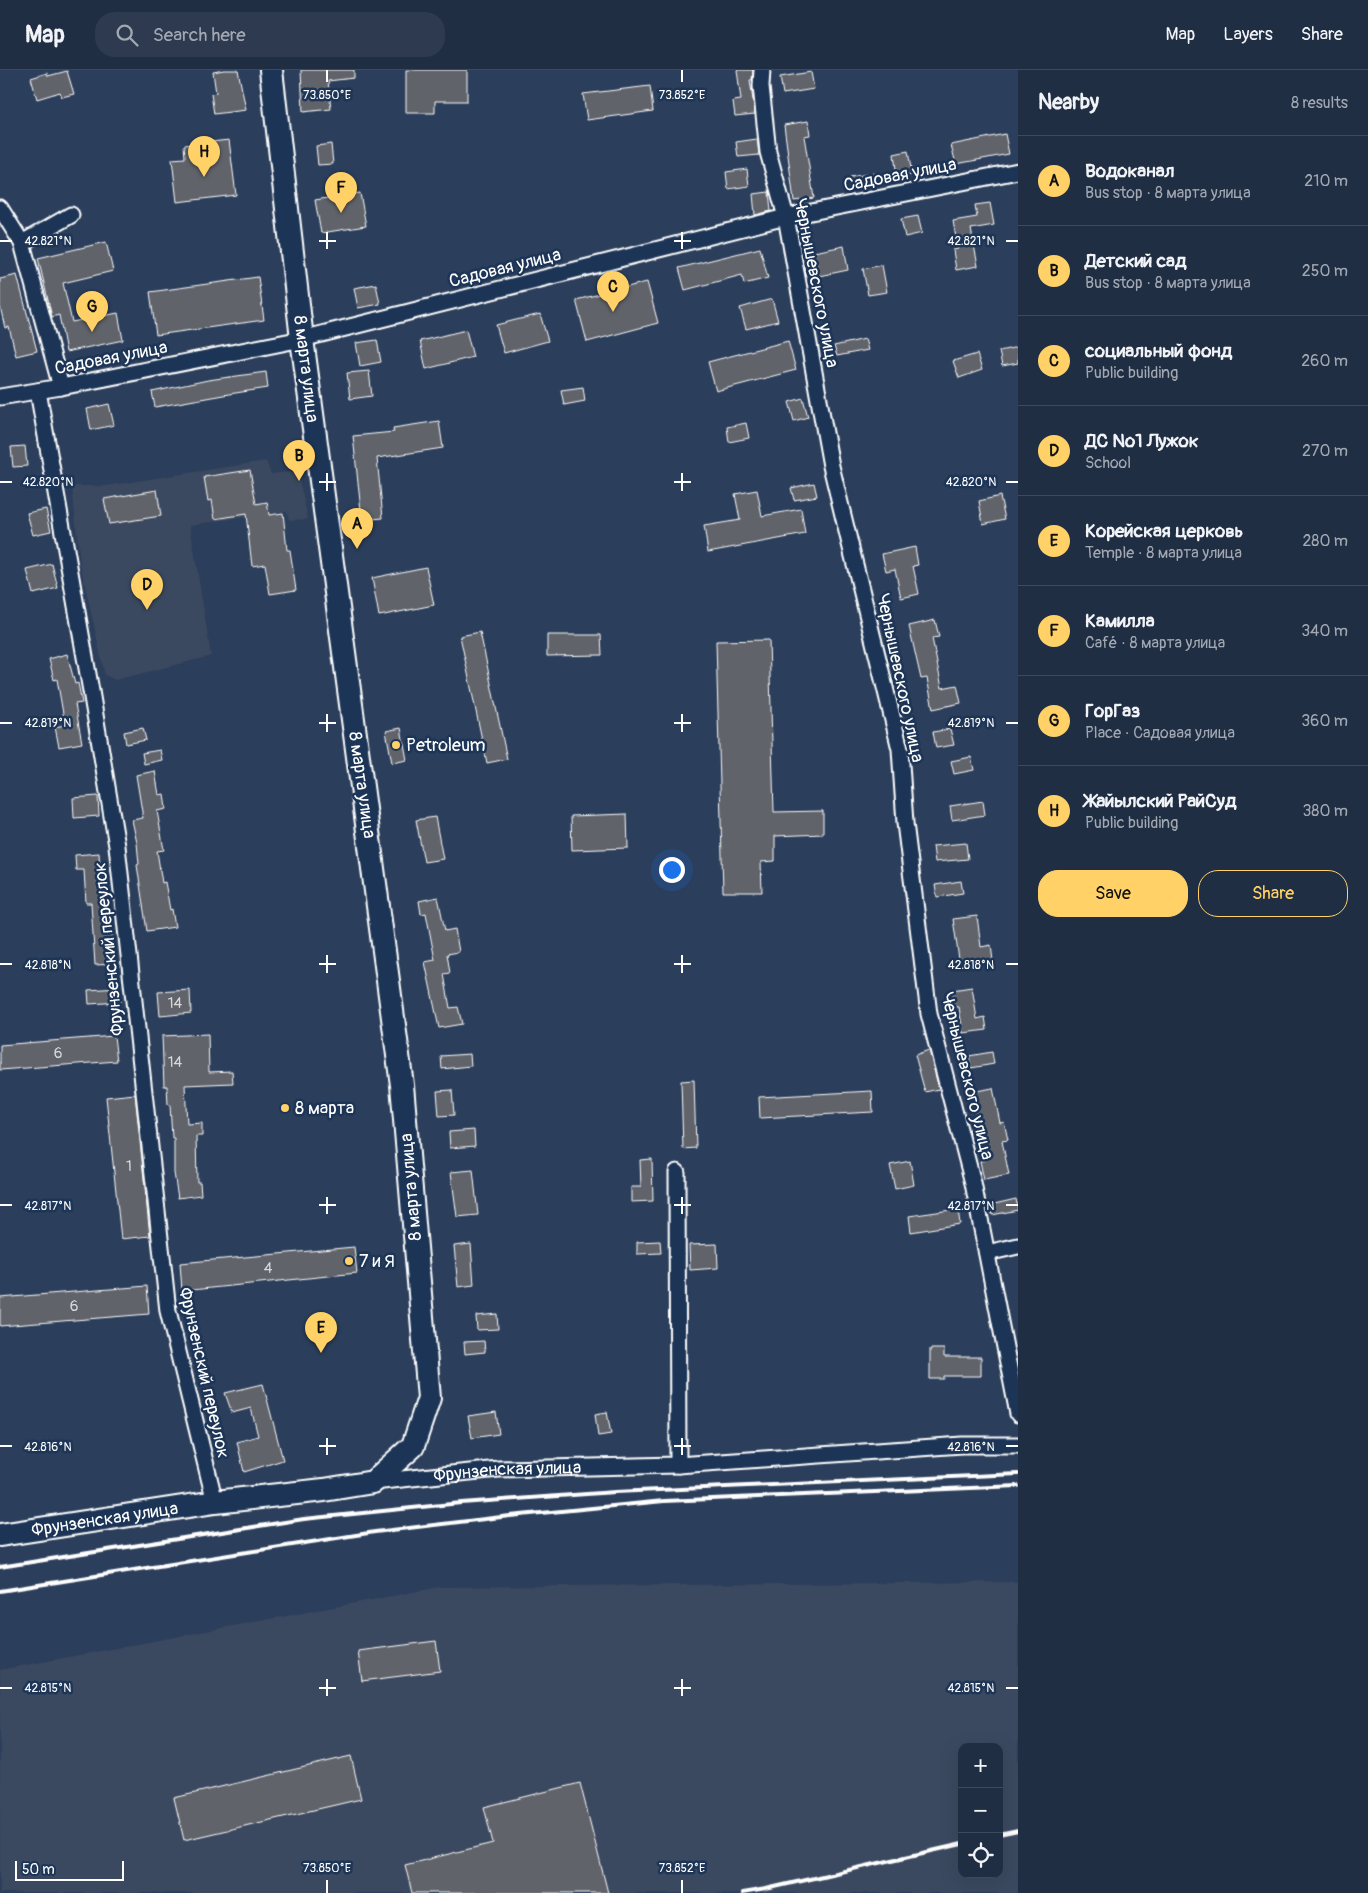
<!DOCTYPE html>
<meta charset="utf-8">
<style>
:root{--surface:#202e44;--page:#2d3a4f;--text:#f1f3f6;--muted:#a2a8b2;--line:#3d4a5d;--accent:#ffd166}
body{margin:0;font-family:Pangolin,sans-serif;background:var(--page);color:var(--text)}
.controls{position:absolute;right:15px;bottom:15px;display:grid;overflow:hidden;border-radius:10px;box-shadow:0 5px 20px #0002}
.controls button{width:45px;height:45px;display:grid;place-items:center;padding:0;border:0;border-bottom:1px solid var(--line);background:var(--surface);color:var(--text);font:25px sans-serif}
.scale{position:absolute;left:15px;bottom:12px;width:109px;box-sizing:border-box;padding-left:5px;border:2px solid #fff;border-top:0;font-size:14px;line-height:18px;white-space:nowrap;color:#fff;-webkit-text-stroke:4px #1d3557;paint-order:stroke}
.you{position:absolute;left:671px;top:799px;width:18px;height:18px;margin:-12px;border:4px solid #fff;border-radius:50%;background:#1a73e8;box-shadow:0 0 0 8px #1a73e833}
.badge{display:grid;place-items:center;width:32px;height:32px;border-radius:50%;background:var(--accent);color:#111;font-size:16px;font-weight:700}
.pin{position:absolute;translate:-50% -41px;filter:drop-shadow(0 1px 2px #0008)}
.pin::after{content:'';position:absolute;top:26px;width:18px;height:15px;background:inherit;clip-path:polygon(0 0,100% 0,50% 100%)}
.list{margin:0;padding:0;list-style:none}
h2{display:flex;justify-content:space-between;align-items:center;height:65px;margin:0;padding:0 20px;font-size:21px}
h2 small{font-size:16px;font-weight:400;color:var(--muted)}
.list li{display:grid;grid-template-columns:32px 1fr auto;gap:15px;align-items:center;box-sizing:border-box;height:90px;padding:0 20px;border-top:1px solid var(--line)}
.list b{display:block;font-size:19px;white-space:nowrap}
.list p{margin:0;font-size:16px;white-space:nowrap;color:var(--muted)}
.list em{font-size:16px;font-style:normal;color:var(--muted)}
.actions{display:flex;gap:10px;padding:15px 20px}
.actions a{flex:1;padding:11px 0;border:1px solid var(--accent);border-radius:20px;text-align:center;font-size:18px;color:var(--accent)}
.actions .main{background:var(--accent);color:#111}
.icon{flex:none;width:28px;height:28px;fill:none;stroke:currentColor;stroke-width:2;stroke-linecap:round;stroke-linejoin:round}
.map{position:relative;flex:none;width:1018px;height:1823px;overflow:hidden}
header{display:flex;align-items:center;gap:30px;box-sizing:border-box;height:70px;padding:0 25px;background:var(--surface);border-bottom:1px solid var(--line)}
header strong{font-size:24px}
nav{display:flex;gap:28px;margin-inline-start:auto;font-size:18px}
.search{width:350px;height:45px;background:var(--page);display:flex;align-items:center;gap:12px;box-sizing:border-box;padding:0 18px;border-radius:20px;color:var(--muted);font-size:19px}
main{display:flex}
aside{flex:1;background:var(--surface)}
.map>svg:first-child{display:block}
.built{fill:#3b4960;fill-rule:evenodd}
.building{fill:#61636b;stroke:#fff}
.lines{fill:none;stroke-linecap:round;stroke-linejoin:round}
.street-casing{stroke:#fff;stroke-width:19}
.secondary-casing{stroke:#fff;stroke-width:26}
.street{stroke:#1d3557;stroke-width:15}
.secondary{stroke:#1d3557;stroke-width:22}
.rail{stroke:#fff;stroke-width:4}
.ticks{fill:none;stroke:#fff;stroke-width:2}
.poi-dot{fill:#ffd166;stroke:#1d3557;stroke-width:2}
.labels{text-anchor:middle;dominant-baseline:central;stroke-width:5;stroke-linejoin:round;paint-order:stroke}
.number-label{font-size:15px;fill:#d8d8da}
.street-label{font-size:18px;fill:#fff;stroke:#1d3557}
.poi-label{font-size:18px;fill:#fff;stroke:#1d3557;text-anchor:start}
.ticks-label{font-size:12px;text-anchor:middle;fill:#fff;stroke:#1d3557;stroke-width:5;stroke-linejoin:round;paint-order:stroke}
</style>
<header>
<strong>Map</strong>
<div class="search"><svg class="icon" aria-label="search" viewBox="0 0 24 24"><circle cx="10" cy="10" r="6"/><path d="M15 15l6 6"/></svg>Search here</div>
<nav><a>Map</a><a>Layers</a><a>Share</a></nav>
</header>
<main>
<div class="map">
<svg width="1018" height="1823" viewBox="0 0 1018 1823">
<rect width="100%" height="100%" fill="#2b3e5b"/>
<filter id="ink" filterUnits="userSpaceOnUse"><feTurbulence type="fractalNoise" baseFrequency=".02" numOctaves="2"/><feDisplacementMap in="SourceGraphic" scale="10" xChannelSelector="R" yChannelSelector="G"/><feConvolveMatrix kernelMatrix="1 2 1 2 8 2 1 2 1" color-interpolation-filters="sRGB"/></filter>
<g filter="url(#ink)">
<g class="built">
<polygon points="266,391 271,404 297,401 308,449 289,450 287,441 190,455 211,586 115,610 105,605 80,493 72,416 105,416"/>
<path d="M 1018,1512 L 1018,1823 L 0,1823 L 0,1600 L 440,1517 ZM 962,1677 L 999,1677 L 999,1804 L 962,1804 Z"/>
</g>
<g class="building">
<polygon points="224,0 238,0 246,40 214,44 211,24 216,23 213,2"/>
<polygon points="301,0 354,0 354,8 328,11 331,39 303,42"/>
<polygon points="406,0 467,0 467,31 435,31 435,43 406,43"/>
<polygon points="737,0 753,0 752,10 750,10 755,44 735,46 733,31 741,30"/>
<polygon points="67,1 74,24 62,27 60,22 37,29 31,8 47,3 48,6"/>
<polygon points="811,2 814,19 783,24 780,7"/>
<polygon points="650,16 653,41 587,50 583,24"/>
<polygon points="808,51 810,65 804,66 814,128 794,131 784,55"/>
<polygon points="1005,64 1009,84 956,94 951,75"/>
<polygon points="757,69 759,85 738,87 736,72"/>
<polygon points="229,70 236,125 177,132 172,89 185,88 184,75"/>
<polygon points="331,74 333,94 318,95 316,76"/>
<polygon points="908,81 912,105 897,107 894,84"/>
<polygon points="747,99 749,116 728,119 726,102"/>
<polygon points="875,103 877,114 852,118 850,107"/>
<polygon points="769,122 771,141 755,145 753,124"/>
<polygon points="360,123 366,156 321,163 315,130"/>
<polygon points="990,133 994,155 971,159 978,196 956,200 953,180 958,179 953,151 977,147 975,135"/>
<polygon points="918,146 922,163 905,167 901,149"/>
<polygon points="106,172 113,201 63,213 72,252 118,243 123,270 66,282 59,245 52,247 38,188"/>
<polygon points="844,176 848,200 819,206 814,182"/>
<polygon points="760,178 768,208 744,214 742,205 685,220 679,198"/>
<polygon points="882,195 887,222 868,225 863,199"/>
<polygon points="17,205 37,281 16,286 9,257 5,258 0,236 0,209"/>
<polygon points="258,207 264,250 156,265 150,222"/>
<polygon points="647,212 658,253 587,272 576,230"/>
<polygon points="376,214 380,234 358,238 354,218"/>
<polygon points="772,229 778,251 746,259 740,238"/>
<polygon points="540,244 548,271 504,283 496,255"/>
<polygon points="466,260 473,287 426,299 420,271"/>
<polygon points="865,269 868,280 837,286 834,276"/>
<polygon points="377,270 381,292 360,296 356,273"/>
<polygon points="788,271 796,300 716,321 708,292"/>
<polygon points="1018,277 1018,293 1002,296 999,281"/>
<polygon points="977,284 982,300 959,308 953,291"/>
<polygon points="369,301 372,326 350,329 347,303"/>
<polygon points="266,302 268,318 229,324 155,337 152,322 208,310"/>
<polygon points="583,317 585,331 564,335 561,320"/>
<polygon points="803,328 808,347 794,351 789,332"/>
<polygon points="109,334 114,355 91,360 87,339"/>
<polygon points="439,351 443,378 377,388 383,448 362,450 353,366 394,362 393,358"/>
<polygon points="746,353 749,368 729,372 727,357"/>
<polygon points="25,376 27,396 13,397 11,377"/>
<polygon points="250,400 256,434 267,432 269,445 283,443 287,480 290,480 296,520 270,524 265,494 252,496 246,444 215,449 212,430 208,431 204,407"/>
<polygon points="814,413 817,426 794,430 791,418"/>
<polygon points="157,420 161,446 109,454 104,429"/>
<polygon points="757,420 762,446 801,439 805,464 708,482 704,456 740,450 735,424"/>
<polygon points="1000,426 1005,449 983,454 979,431"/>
<polygon points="46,439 51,461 33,465 27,443"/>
<polygon points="915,477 918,495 913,496 919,524 901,528 895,499 886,501 882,484"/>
<polygon points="52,494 58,518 33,524 27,500"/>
<polygon points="426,497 434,535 379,546 372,508"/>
<polygon points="935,550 939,567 932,568 942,618 957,615 961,633 933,639 927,608 921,609 909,556"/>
<polygon points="480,562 507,689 487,693 460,566"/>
<polygon points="547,565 601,565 602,585 547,586"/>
<polygon points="769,570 774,742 823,741 823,764 775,766 775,791 761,792 762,822 723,822 716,571"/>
<polygon points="67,584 75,614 78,613 82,633 75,634 82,673 59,677 55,657 65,655 57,609 54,610 49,589"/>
<polygon points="143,658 146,670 126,674 124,662"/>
<polygon points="401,658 407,690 392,693 386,661"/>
<polygon points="950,659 954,675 936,678 933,662"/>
<polygon points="160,680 162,690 144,694 142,683"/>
<polygon points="971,687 974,700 954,704 951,691"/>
<polygon points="155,701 159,725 164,724 166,739 157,741 164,780 157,781 162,813 165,812 170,840 172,839 175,857 147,861 137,795 139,794 137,773 132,750 143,748 136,705"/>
<polygon points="98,726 99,746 74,748 73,728"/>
<polygon points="983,731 985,745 952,750 950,736"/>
<polygon points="627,744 628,778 572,780 571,746"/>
<polygon points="435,747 443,789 424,792 416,750"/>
<polygon points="966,773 968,789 935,792 933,776"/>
<polygon points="99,783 101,815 105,815 108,852 111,852 114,894 95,895 91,833 86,833 84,800 76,800 75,785"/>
<polygon points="961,811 963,823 937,827 935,815"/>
<polygon points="438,827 445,861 455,859 459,882 447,884 450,903 444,904 450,938 458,937 462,954 439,958 425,892 435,890 426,843 421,844 419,831"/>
<polygon points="977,846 981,877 991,875 993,891 960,896 953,849"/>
<polygon points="972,917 977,949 985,947 987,960 963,963 959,937 955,937 952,920"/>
<polygon points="119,918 120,932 89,934 88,920"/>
<polygon points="190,920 191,943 160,946 158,922"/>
<polygon points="208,964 209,1002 232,1001 233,1013 185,1015 187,1054 202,1053 202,1066 196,1066 197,1112 200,1112 201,1125 178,1128 174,1103 174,1068 172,1068 170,1035 168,1035 167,1016 164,1016 162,966"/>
<polygon points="114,966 117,991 0,1000 0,975"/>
<polygon points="929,980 939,1019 925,1022 915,985"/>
<polygon points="992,982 994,994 971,998 969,986"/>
<polygon points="470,984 471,996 442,999 441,986"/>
<polygon points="694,1010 696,1078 683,1079 681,1011"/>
<polygon points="993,1018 1000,1053 1004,1052 1008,1070 1002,1071 1009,1105 984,1110 980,1091 986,1090 971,1022"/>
<polygon points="452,1020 454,1045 439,1046 437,1021"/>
<polygon points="872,1021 873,1042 760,1048 759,1027"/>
<polygon points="135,1024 150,1166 121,1169 106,1027"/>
<polygon points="474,1060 475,1076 450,1078 449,1062"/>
<polygon points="652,1089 653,1131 631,1132 631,1117 641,1117 640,1090"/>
<polygon points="910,1091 914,1115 895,1119 890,1095"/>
<polygon points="473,1100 478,1145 457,1147 451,1102"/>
<polygon points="1016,1129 1018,1140 992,1145 990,1135"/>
<polygon points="958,1139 960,1154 911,1162 909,1146"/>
<polygon points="660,1171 661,1183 637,1184 637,1172"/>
<polygon points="471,1174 474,1215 458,1217 454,1176"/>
<polygon points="717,1174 718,1198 690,1200 689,1175"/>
<polygon points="354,1177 357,1203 182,1221 180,1193"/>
<polygon points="147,1216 149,1244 0,1256 0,1228"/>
<polygon points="497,1244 498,1259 477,1260 476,1246"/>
<polygon points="484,1271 485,1282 465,1284 464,1272"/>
<polygon points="930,1279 944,1279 944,1287 981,1287 981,1306 944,1306 944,1309 930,1309"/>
<polygon points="263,1314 283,1390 244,1402 237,1372 258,1366 251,1338 232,1343 225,1323"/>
<polygon points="496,1342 499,1364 472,1368 468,1346"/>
<polygon points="607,1342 611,1364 598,1366 595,1344"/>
<polygon points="436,1571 440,1601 362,1611 358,1581"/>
<polygon points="351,1686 361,1729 184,1770 174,1728"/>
<polygon points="580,1713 608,1823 412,1823 405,1795 493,1773 484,1737"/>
</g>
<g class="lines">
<g class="street-casing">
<g id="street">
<polyline points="762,0 761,16 768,82 786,147 831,396 900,679 905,753 929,944 973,1113 1018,1344"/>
<polyline points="0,138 22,173 61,317"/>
<polyline points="22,173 71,145"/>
<polyline points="38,321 91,621 117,776 168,1241 215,1432"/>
<polyline points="0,327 61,317 302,269 786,147 1018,101"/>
<polyline points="677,1102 678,1395"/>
<polyline points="987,1183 1018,1176"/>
<path id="s1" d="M 373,1412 L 499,1399 L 678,1395 L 962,1375 L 1018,1375"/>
</g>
</g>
<g class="secondary-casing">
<g id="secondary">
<path id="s2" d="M 0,1465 L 215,1432 L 324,1420 L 373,1412 L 413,1376 L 429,1328 L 402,1015 L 302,269 L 271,0"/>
</g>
</g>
<use href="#street" class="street"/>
<use href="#secondary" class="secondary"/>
<g class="rail">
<polyline points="0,1497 304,1449 461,1433 615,1422 1018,1404"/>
<polyline points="0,1521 375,1462 510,1446 664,1431 1018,1416"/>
<polyline points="999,1765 1018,1761"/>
<polyline points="742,1823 766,1819 962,1774"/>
</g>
</g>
</g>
<path class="ticks" d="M 327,0 L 327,12M 682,0 L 682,12M 327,162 L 327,179M 682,162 L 682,179M 0,171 L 12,171M 319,171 L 336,171M 674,171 L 691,171M 1006,171 L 1018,171M 327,403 L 327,421M 682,403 L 682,421M 0,412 L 12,412M 319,412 L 336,412M 674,412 L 691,412M 1006,412 L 1018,412M 327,644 L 327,662M 682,644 L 682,662M 0,653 L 12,653M 319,653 L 336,653M 674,653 L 691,653M 1006,653 L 1018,653M 327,885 L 327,903M 682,885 L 682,903M 0,894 L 12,894M 319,894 L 336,894M 674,894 L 691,894M 1006,894 L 1018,894M 327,1127 L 327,1144M 682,1127 L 682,1144M 0,1135 L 12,1135M 319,1135 L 336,1135M 674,1135 L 691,1135M 1006,1135 L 1018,1135M 327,1368 L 327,1385M 682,1368 L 682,1385M 0,1376 L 12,1376M 319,1376 L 336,1376M 674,1376 L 691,1376M 1006,1376 L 1018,1376M 327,1609 L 327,1626M 682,1609 L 682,1626M 0,1618 L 12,1618M 319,1618 L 336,1618M 674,1618 L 691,1618M 1006,1618 L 1018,1618M 327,1810 L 327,1823M 682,1810 L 682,1823"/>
<g class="poi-dot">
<circle cx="396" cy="675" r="5"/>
<circle cx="285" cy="1038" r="5"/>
<circle cx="349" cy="1191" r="5"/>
</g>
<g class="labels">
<g class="number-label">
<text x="175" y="933">14</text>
<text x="58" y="983">6</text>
<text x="175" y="992">14</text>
<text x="129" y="1096">1</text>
<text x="268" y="1198">4</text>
<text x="74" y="1236">6</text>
</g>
<g class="street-label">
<text transform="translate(900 105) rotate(-11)">Садовая улица</text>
<text transform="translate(505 198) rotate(-14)">Садовая улица</text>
<text transform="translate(816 213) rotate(79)">Чернышевского улица</text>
<text transform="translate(111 288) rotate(-11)">Садовая улица</text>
<text transform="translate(306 299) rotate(83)">8 марта улица</text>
<text transform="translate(900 608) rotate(78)">Чернышевского улица</text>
<text transform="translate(362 715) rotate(82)">8 марта улица</text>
<text transform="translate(109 879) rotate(-96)">Фрунзенский переулок</text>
<text transform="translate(967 1006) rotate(76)">Чернышевского улица</text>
<text transform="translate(411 1117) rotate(-95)">8 марта улица</text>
<text transform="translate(204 1303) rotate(77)">Фрунзенский переулок</text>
<text stroke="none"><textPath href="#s1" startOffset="135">Фрунзенская улица</textPath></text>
<text stroke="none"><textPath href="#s2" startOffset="106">Фрунзенская улица</textPath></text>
</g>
<g class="poi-label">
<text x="406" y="675">Petroleum</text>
<text x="295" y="1038">8 марта</text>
<text x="359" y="1191">7 и Я</text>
</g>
</g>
<g class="ticks-label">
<text x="327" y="29">73.850°E</text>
<text x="682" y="29">73.852°E</text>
<text x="48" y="175">42.821°N</text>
<text x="971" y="175">42.821°N</text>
<text x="48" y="416">42.820°N</text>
<text x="971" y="416">42.820°N</text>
<text x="48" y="657">42.819°N</text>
<text x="971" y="657">42.819°N</text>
<text x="48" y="899">42.818°N</text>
<text x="971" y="899">42.818°N</text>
<text x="48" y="1140">42.817°N</text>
<text x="971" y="1140">42.817°N</text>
<text x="48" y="1381">42.816°N</text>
<text x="971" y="1381">42.816°N</text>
<text x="48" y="1622">42.815°N</text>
<text x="971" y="1622">42.815°N</text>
<text x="327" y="1802">73.850°E</text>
<text x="682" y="1802">73.852°E</text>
</g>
</svg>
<div class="controls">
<button>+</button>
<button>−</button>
<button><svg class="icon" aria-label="locate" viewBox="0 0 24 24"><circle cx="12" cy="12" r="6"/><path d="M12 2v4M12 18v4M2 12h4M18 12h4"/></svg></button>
</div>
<div class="scale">50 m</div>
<div class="you"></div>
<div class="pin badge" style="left:357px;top:479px">A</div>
<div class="pin badge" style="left:299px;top:411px">B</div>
<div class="pin badge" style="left:613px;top:242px">C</div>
<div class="pin badge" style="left:147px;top:540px">D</div>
<div class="pin badge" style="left:321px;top:1283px">E</div>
<div class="pin badge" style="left:341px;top:143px">F</div>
<div class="pin badge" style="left:92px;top:262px">G</div>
<div class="pin badge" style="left:204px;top:107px">H</div>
</div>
<aside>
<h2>Nearby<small>8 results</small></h2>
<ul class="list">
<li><span class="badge">A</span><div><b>Водоканал</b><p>Bus stop · 8 марта улица</p></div><em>210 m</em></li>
<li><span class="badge">B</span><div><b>Детский сад</b><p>Bus stop · 8 марта улица</p></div><em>250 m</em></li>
<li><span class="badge">C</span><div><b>социальный фонд</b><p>Public building</p></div><em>260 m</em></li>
<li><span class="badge">D</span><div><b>ДС №1 Лужок</b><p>School</p></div><em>270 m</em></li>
<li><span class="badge">E</span><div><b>Корейская церковь</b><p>Temple · 8 марта улица</p></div><em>280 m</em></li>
<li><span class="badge">F</span><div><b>Камилла</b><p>Café · 8 марта улица</p></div><em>340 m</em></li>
<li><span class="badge">G</span><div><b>ГорГаз</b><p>Place · Садовая улица</p></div><em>360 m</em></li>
<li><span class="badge">H</span><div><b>Жайылский РайСуд</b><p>Public building</p></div><em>380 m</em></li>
</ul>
<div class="actions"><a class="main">Save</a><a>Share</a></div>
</aside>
</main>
